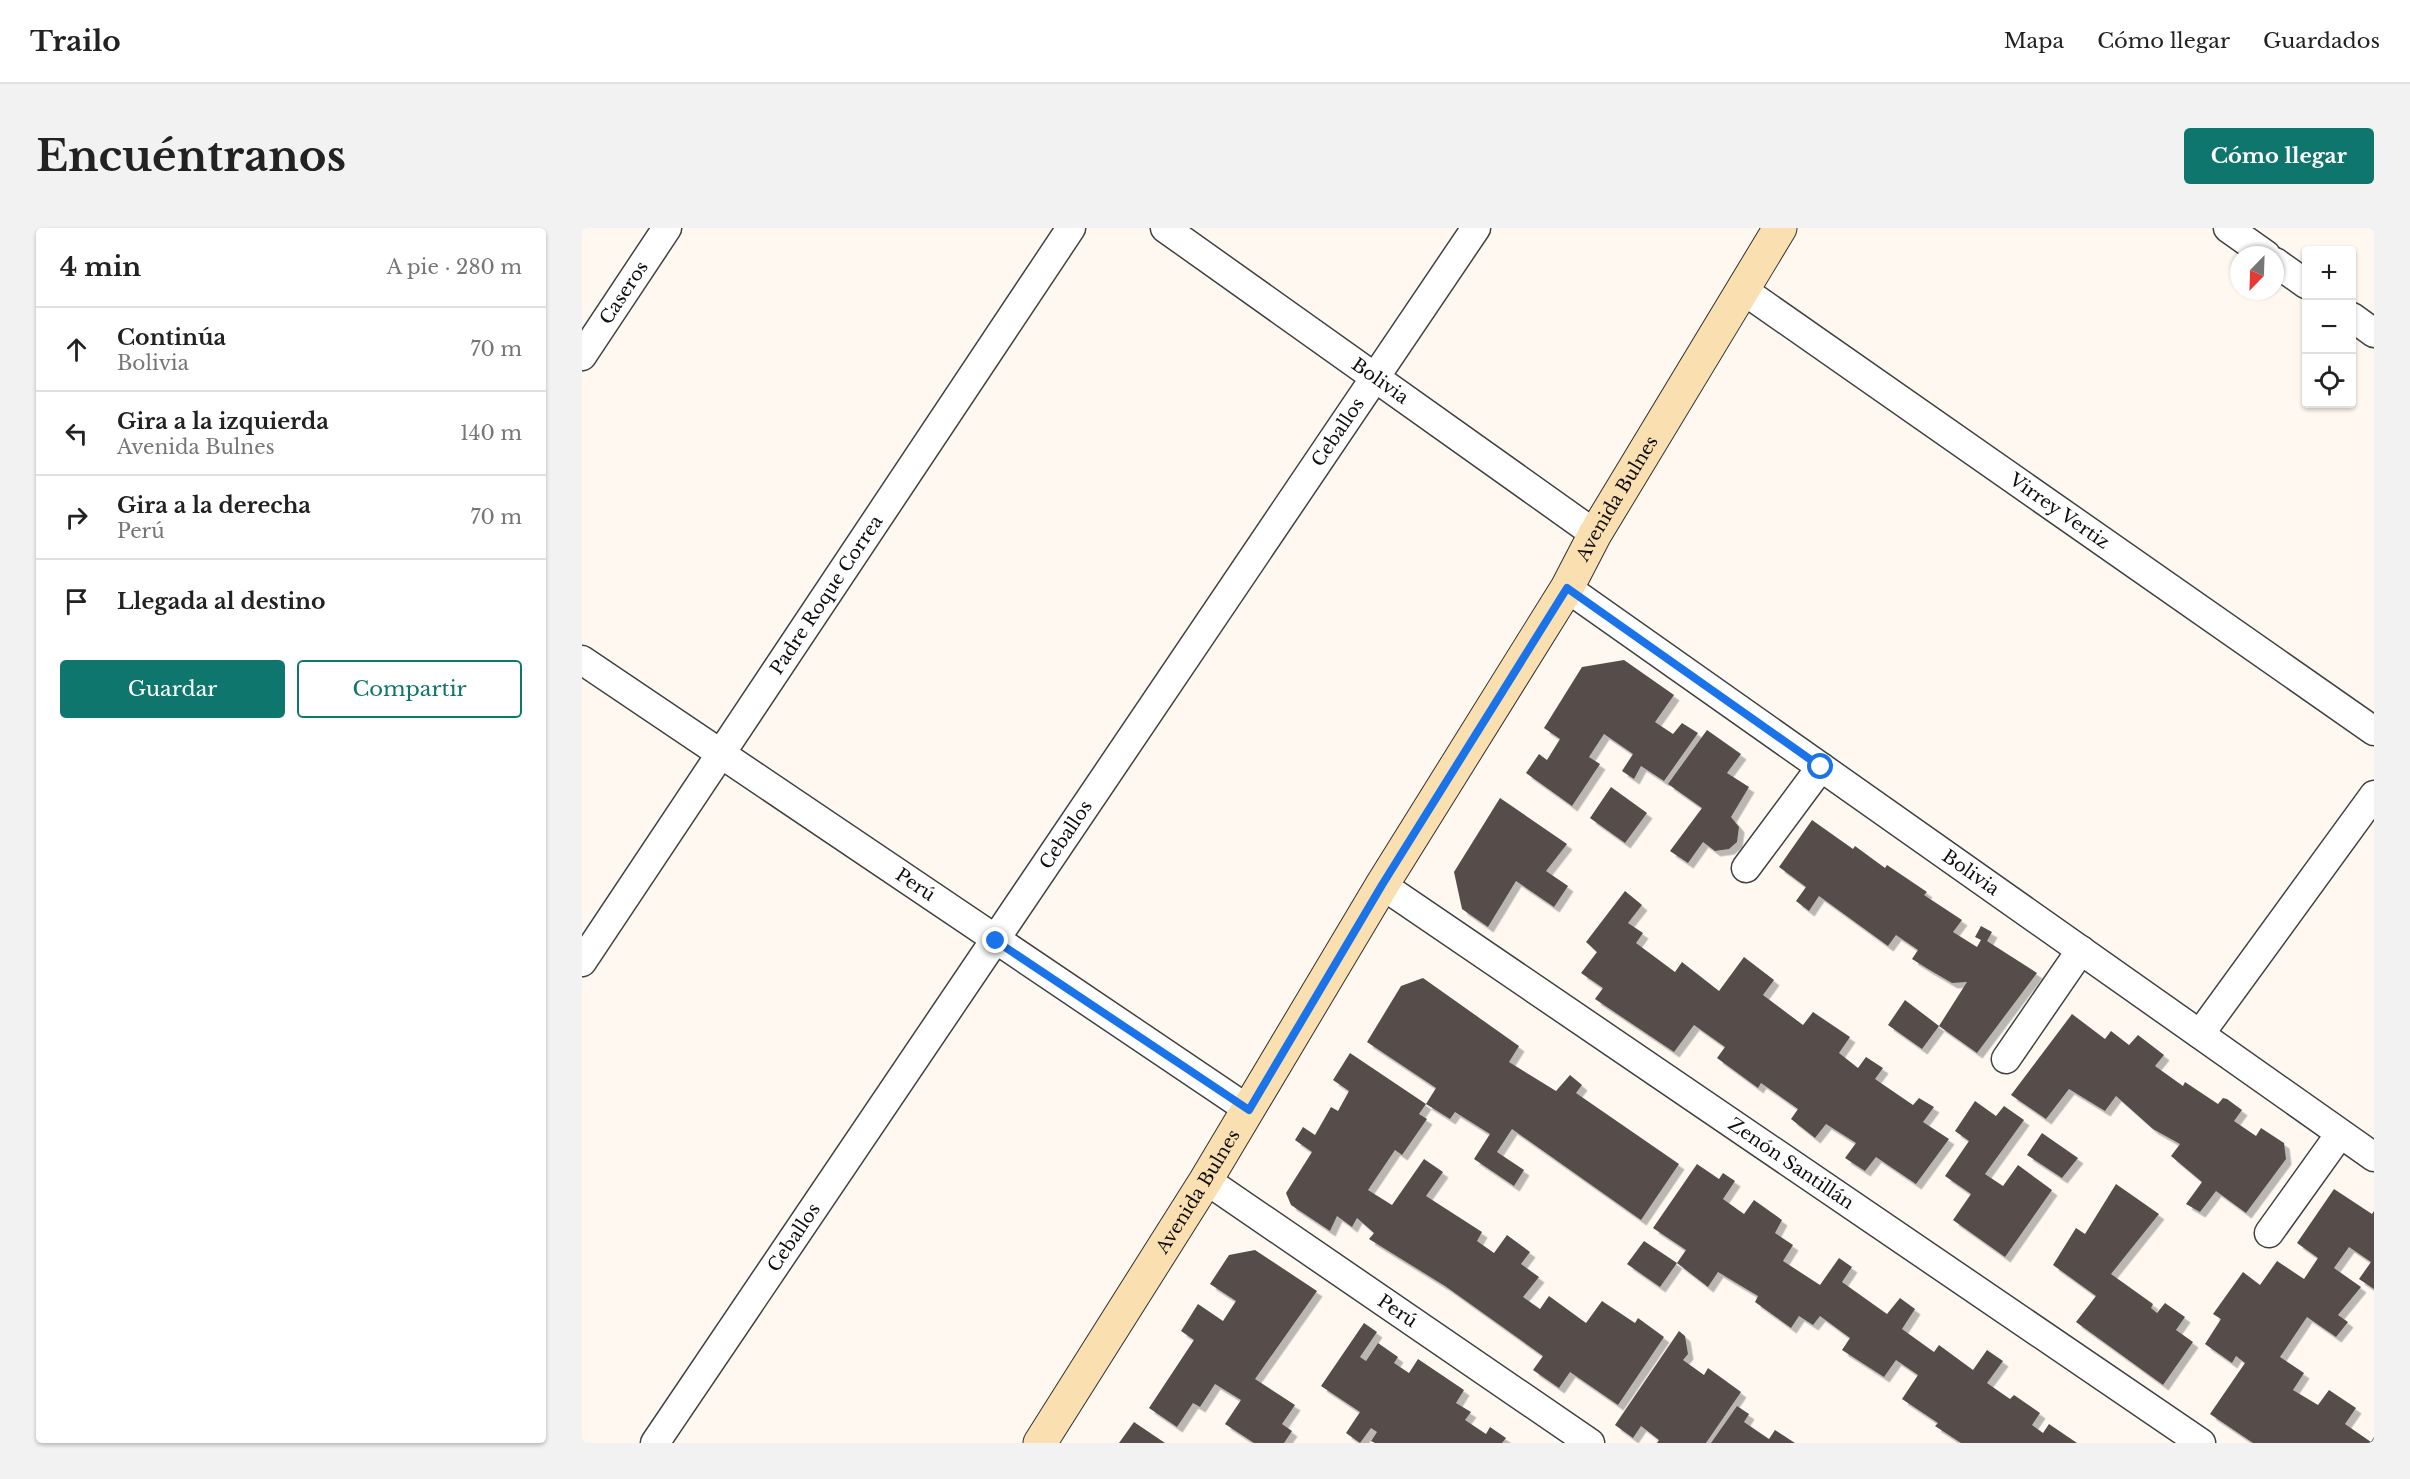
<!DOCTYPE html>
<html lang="es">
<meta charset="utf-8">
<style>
:root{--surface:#fff;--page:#f2f2f2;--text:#222;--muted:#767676;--line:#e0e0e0;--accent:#0f766e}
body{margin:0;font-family:"Libre Baskerville",serif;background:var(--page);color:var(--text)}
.controls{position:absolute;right:18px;top:18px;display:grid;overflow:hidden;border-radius:6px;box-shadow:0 2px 4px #0004}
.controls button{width:54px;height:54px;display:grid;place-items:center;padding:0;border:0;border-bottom:2px solid var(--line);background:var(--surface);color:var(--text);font:30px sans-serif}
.compass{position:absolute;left:1648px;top:18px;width:54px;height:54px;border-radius:50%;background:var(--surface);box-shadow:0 2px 4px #0004;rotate:203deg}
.stop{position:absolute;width:18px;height:18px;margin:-14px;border:4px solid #1a73e8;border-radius:50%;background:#fff}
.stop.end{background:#1a73e8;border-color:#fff;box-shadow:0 2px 6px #0008}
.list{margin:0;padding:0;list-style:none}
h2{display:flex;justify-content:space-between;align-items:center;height:78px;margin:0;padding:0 24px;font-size:26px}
h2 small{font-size:20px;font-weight:400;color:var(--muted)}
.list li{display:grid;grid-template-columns:39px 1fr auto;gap:18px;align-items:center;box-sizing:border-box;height:84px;padding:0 24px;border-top:2px solid var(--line)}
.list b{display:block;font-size:22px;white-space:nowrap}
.list p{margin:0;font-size:20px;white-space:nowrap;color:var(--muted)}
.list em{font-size:20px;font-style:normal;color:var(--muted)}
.actions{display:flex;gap:12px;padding:18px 24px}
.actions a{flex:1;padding:14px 0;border:2px solid var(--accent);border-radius:6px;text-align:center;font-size:21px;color:var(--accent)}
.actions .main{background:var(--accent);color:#fff}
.icon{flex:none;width:33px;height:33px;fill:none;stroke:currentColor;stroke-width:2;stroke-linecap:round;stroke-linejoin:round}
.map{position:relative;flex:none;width:1792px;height:1215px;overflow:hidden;border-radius:6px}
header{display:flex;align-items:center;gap:36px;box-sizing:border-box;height:84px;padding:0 30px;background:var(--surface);border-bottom:2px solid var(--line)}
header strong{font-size:28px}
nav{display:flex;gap:33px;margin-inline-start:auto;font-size:21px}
.intro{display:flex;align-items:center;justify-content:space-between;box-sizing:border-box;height:144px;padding:0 36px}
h1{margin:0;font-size:42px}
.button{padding:15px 27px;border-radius:6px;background:var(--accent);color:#fff;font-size:21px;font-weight:700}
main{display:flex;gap:36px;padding:0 36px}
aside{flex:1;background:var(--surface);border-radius:6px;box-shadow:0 2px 4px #0004}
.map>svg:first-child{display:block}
.building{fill:#574d4c;filter:url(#shadow)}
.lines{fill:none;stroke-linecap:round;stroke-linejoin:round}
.street-casing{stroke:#424242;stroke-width:31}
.secondary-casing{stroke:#313131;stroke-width:35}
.street{stroke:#fff;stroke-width:28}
.secondary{stroke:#fadfb1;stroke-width:33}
.route{stroke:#1a73e8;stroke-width:8}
.labels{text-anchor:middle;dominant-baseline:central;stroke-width:6;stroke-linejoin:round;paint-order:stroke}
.street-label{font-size:18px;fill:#0f0f0f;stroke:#fff}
</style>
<header>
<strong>Trailo</strong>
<nav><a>Mapa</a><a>Cómo llegar</a><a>Guardados</a></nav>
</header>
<div class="intro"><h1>Encuéntranos</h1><a class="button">Cómo llegar</a></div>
<main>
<aside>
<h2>4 min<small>A pie · 280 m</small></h2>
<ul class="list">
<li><svg class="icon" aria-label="ahead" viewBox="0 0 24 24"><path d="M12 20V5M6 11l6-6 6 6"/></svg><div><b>Continúa</b><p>Bolivia</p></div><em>70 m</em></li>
<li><svg class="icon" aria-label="left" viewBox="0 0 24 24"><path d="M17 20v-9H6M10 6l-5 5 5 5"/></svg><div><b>Gira a la izquierda</b><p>Avenida Bulnes</p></div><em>140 m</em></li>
<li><svg class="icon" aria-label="right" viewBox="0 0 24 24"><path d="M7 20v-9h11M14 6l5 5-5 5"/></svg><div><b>Gira a la derecha</b><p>Perú</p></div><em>70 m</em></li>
<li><svg class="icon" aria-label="arrive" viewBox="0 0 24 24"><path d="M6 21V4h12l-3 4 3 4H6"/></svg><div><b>Llegada al destino</b></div></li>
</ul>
<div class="actions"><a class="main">Guardar</a><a>Compartir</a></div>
</aside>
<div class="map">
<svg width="1792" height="1215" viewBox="0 0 1792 1215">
<defs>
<filter id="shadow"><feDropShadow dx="5.5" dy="5.5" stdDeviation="0" flood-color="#0004"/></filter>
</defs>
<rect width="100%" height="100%" fill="#fef8f1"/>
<g class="building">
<polygon points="1042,432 1092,467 1073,494 1091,506 1100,495 1116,505 1082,553 1059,538 1052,551 1040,543 1051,526 1022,506 1007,529 1018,536 990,578 944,545 957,526 965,532 978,511 962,500 1000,439"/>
<polygon points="1125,502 1159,526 1145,545 1167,559 1149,589 1157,599 1155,614 1147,621 1133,623 1121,614 1106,635 1088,623 1120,580 1086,556"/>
<polygon points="1029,559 1065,585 1043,615 1008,590"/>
<polygon points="918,570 985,616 964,643 986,658 972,679 934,653 906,699 880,681 872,644"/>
<polygon points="1230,592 1271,621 1273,618 1303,640 1305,637 1345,664 1342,667 1380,692 1371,704 1395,719 1399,712 1393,709 1399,698 1410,704 1405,713 1455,745 1395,825 1357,798 1385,754 1370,755 1346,741 1330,731 1336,722 1314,707 1306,718 1237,668 1227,683 1214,673 1224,659 1197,639"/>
<polygon points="1043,663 1060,677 1046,695 1061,705 1054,715 1093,744 1100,734 1137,763 1162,729 1192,752 1181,767 1221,797 1231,784 1268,809 1257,825 1276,840 1284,829 1301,840 1293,851 1331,877 1337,870 1352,879 1341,894 1367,911 1334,956 1294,929 1283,943 1263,930 1274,915 1244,896 1233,910 1209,891 1216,881 1179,855 1176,860 1135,830 1143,819 1112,797 1092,824 1013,771 1021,760 999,745 1015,724 1004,714"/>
<polygon points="841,750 937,818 927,834 974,863 988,847 1000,857 994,865 1097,936 1059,992 930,901 915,924 942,942 932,958 892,931 908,906 873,884 868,891 844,876 854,860 785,814 819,758"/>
<polygon points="1323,772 1357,798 1340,821 1306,797"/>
<polygon points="1490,786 1523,811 1529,803 1547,817 1556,807 1582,827 1573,838 1601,858 1603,854 1636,876 1641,870 1645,871 1660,882 1652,893 1674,908 1679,900 1702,915 1704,931 1664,985 1634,963 1618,984 1604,976 1620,954 1589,928 1598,916 1571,901 1534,868 1523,883 1487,861 1464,891 1429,867"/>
<polygon points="768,825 844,876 837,886 845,891 820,927 813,922 786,962 810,977 842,931 861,944 844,968 900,1004 895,1013 912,1025 925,1007 948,1024 939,1036 957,1049 941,1069 958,1081 967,1068 1004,1095 1020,1073 1053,1095 1056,1090 1082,1109 1036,1177 988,1144 977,1160 951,1142 961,1128 863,1058 787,1011 792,1005 775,990 770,999 755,988 748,1003 709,977 704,965 730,924 713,912 721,899 733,907 749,879 756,883 767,863 751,852"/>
<polygon points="1393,873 1414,888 1422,878 1442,892 1403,946 1421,958 1436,937 1470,962 1423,1029 1371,992 1389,966 1363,948 1387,913 1373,903"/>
<polygon points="1460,905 1496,930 1480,950 1445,927"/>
<polygon points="1115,936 1137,951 1141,945 1153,953 1141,971 1162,986 1172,972 1200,992 1193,1005 1211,1017 1201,1033 1238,1057 1257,1030 1270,1039 1260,1054 1305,1086 1318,1070 1333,1081 1320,1101 1352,1124 1357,1117 1391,1142 1405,1122 1421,1133 1405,1155 1428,1171 1432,1167 1458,1185 1450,1197 1461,1205 1467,1196 1495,1215 1379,1215 1353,1198 1356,1195 1320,1171 1336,1147 1314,1132 1302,1149 1260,1122 1268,1110 1238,1088 1231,1097 1217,1088 1209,1100 1173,1074 1176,1068 1136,1044 1126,1059 1095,1035 1104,1022 1071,1000"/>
<polygon points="1534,956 1577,986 1529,1046 1571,1076 1569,1080 1575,1085 1583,1075 1603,1089 1594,1102 1611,1114 1581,1157 1494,1094 1514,1068 1471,1037 1494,1000 1503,1006"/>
<polygon points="1752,961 1790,986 1792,983 1792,1061 1777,1051 1789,1034 1767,1019 1752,1040 1779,1059 1756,1087 1766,1094 1754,1109 1725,1089 1698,1129 1722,1145 1711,1162 1736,1177 1747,1162 1774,1180 1763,1196 1789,1214 1792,1209 1792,1215 1671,1215 1628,1186 1663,1135 1654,1128 1650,1135 1623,1116 1639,1091 1631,1086 1661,1044 1678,1057 1695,1033 1722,1051 1736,1030 1715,1015"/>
<polygon points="1062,1013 1095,1035 1078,1059 1045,1036"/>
<polygon points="673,1022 735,1063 673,1151 713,1177 700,1196 710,1203 702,1215 672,1215 643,1196 659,1172 633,1156 618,1179 611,1175 595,1199 567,1180 612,1112 599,1103 616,1076 641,1093 654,1073 628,1056 647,1027"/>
<polygon points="782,1095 795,1104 778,1129 784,1133 796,1115 816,1129 812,1135 827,1145 836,1131 882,1162 874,1175 889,1184 883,1192 904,1206 908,1199 924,1210 920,1215 793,1215 789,1213 795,1204 789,1200 778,1215 764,1205 778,1184 739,1158"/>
<polygon points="1097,1103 1103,1108 1106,1126 1101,1132 1122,1147 1126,1140 1159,1164 1124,1215 1075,1215 1077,1212 1059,1198 1051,1210 1033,1197"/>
<polygon points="1155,1178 1167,1186 1162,1194 1187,1211 1193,1202 1213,1215 1129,1215"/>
<polygon points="552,1194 583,1215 537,1215"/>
</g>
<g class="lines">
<g class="street-casing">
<g id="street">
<path id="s1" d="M 583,0 L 1013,306"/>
<polyline points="1646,0 1684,27"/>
<polyline points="1693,34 1724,56"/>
<path id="s2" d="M 1161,62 L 1792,503"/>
<polyline points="1770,89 1792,105"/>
<path id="s3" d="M 0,128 L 85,0"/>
<path id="s4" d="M 985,360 L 1792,929"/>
<path id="s5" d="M 0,432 L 667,882"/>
<polyline points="1164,640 1239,539"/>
<path id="s6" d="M 800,657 L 1619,1215"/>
<path id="s7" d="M 0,734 L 489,0"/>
<polyline points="1618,806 1792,567"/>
<polyline points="1424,831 1499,722"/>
<path id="s8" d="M 624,952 L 1008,1215"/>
<polyline points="1687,1005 1758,906"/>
<path id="s9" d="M 73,1215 L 894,0"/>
</g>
</g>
<g class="secondary-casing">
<g id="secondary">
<path id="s10" d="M 458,1215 L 624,952 L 800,657 L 985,360 L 1013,306 L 1198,0"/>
</g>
</g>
<use href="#street" class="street"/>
<use href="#secondary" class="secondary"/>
</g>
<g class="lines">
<polyline class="route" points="414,713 667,882 800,657 985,360 1239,539"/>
</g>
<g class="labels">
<g class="street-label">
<text stroke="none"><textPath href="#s3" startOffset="76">Caseros</textPath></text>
<text stroke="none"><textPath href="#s1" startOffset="264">Bolivia</textPath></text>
<text stroke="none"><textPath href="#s9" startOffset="1220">Ceballos</textPath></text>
<text stroke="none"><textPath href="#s10" startOffset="1107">Avenida Bulnes</textPath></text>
<text stroke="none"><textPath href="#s2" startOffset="386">Virrey Vertiz</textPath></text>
<text stroke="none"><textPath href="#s7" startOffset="441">Padre Roque Correa</textPath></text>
<text stroke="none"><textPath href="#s9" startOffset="734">Ceballos</textPath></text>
<text stroke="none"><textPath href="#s4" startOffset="494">Bolivia</textPath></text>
<text stroke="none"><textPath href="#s5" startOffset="402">Perú</textPath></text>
<text stroke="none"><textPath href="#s6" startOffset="495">Zenón Santillán</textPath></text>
<text stroke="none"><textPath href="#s10" startOffset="297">Avenida Bulnes</textPath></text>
<text stroke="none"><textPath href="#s9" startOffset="248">Ceballos</textPath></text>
<text stroke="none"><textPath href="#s8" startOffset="232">Perú</textPath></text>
</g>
</g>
</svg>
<div class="controls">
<button>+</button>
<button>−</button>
<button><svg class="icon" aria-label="locate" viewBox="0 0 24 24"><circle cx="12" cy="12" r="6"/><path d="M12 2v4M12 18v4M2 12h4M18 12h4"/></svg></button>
</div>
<svg class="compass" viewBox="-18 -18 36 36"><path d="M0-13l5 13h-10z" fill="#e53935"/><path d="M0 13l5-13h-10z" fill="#767676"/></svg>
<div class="stop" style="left:1239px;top:539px"></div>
<div class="stop end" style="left:414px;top:713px"></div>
</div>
</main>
